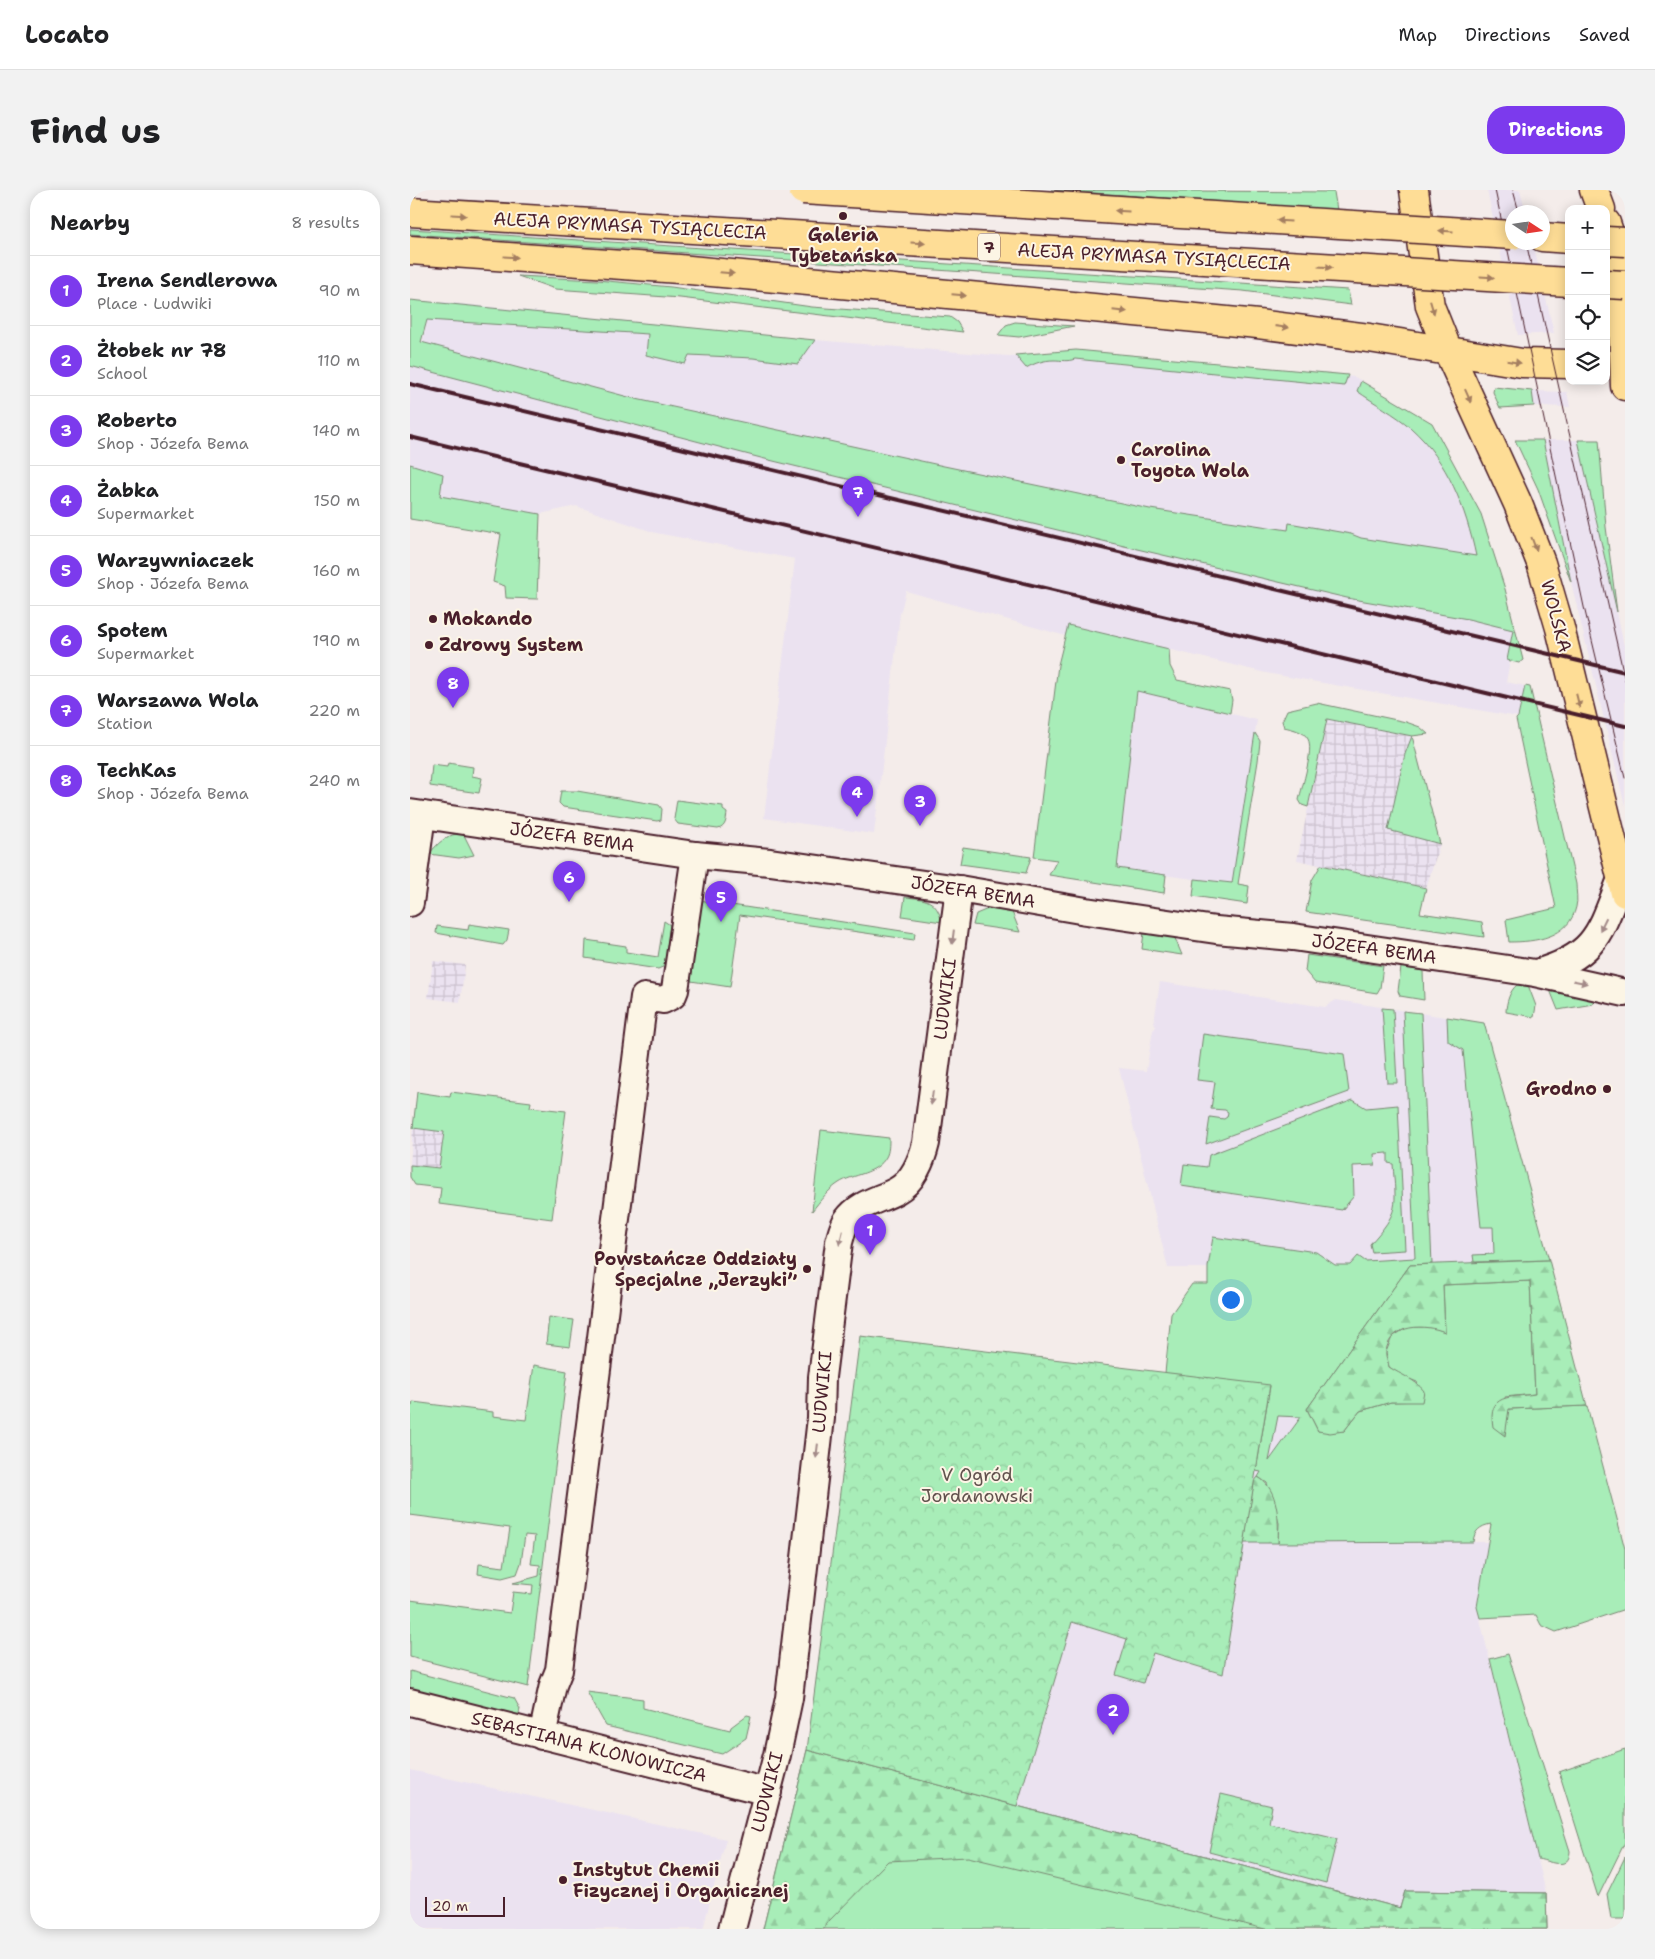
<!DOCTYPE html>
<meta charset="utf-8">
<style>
:root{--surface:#fff;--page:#f2f2f2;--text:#202124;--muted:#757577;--line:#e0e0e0;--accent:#7c3aed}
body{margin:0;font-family:"Shantell Sans",sans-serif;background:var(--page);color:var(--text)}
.controls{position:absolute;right:15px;top:15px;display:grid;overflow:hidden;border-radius:10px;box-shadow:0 2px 12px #0003}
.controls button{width:45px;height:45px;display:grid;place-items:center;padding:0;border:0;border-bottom:1px solid var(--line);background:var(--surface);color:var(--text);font:25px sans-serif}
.compass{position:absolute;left:1095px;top:15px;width:45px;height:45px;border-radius:50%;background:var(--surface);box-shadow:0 2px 12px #0003;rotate:102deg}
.scale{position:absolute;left:15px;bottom:12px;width:80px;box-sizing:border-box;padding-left:5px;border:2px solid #4a1f2b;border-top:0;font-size:14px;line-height:18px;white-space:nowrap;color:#4a1f2b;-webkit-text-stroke:4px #fcf5e5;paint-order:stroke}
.you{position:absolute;left:820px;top:1109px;width:18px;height:18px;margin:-12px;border:4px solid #fff;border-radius:50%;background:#1a73e8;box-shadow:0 0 0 8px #1a73e833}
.badge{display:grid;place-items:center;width:32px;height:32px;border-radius:50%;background:var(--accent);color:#fff;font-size:16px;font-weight:700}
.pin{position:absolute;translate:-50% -41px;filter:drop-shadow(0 1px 2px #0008)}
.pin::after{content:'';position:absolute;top:26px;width:18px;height:15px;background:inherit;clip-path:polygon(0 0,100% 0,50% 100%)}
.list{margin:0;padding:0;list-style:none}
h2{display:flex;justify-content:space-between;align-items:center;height:65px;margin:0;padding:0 20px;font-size:21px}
h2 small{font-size:16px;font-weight:400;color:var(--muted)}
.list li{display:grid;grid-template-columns:32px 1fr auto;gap:15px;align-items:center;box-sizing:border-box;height:70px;padding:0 20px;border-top:1px solid var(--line)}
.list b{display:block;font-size:19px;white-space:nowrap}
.list p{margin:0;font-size:16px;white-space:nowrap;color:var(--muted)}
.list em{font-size:16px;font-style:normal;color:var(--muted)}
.icon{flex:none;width:28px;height:28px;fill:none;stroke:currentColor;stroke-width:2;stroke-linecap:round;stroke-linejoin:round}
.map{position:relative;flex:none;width:1215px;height:1739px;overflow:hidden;border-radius:20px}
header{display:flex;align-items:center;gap:30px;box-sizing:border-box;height:70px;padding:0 25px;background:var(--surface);border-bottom:1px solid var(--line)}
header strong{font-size:24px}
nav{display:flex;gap:28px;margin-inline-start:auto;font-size:18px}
.intro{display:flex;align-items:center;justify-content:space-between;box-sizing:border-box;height:120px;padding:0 30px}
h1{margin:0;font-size:35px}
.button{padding:12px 22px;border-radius:20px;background:var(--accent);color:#fff;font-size:18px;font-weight:700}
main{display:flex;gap:30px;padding:0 30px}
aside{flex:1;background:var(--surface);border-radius:20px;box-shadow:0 2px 12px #0003}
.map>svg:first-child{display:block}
.built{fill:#ebe2f0}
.industrial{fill:url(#industrial-grid)}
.grass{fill:#a8edb8;stroke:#798672;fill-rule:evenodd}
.forest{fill:url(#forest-firs);stroke:#798672}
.park{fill:url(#park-crowns);stroke:#798672}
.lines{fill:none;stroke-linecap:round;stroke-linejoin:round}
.minor-casing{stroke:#4a1f2b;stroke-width:30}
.major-casing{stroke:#4a1f2b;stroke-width:31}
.minor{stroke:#fcf5e5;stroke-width:26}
.major{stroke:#fedd96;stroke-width:28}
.tram{stroke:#4a1f2b;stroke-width:1}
.rail{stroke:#4a1f2b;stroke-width:4}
.major-bridge-casing{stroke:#4a1f2b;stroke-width:31;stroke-linecap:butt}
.major-bridge{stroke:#fedd96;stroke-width:28}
.oneway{fill:#a47e60}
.oneway2{fill:#a38a88}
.poi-dot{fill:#4a1f2b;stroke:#fcf5e5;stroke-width:2}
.labels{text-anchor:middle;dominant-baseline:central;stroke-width:4;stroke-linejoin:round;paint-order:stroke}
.shield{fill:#fcf5e5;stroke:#7f5f63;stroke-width:1}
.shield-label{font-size:16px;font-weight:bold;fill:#4a1f2b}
.street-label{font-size:18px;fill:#4a1f2b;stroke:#fcf5e5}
.poi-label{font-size:18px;font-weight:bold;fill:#4a1f2b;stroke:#fcf5e5;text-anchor:start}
.park-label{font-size:18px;fill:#62524e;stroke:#fcf5e5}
</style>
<header>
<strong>Locato</strong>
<nav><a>Map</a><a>Directions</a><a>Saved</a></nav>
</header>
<div class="intro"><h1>Find us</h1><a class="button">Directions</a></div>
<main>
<aside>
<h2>Nearby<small>8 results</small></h2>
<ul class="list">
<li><span class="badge">1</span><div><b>Irena Sendlerowa</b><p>Place · Ludwiki</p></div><em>90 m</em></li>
<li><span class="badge">2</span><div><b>Żłobek nr 78</b><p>School</p></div><em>110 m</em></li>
<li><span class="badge">3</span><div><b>Roberto</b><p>Shop · Józefa Bema</p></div><em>140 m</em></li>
<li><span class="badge">4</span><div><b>Żabka</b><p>Supermarket</p></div><em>150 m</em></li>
<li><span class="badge">5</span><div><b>Warzywniaczek</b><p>Shop · Józefa Bema</p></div><em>160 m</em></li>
<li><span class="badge">6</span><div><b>Społem</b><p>Supermarket</p></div><em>190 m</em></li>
<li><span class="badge">7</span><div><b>Warszawa Wola</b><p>Station</p></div><em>220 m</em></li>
<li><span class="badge">8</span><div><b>TechKas</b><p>Shop · Józefa Bema</p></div><em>240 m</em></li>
</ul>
</aside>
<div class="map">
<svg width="1215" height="1739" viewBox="0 0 1215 1739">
<defs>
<pattern id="industrial-grid" width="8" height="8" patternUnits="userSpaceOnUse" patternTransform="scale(1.25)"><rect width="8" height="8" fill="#ebe2f0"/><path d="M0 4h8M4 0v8" fill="none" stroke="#cbc1ce"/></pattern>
<pattern id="forest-firs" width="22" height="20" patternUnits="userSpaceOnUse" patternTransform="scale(1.25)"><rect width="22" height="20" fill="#a8edb8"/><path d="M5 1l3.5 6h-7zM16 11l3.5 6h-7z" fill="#92cb9e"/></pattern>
<pattern id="park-crowns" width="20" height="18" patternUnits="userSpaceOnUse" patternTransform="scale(1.25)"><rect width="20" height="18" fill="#a8edb8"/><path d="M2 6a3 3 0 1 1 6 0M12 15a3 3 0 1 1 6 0" fill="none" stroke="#92cb9e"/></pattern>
</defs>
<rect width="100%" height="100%" fill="#f4ecea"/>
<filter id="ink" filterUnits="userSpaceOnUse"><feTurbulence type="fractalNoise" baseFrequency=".02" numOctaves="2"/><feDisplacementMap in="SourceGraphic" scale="10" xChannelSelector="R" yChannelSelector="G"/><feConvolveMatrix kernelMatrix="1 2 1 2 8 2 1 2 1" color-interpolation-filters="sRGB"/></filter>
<g filter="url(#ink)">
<g class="built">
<polygon points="1077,0 1110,0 1116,22 1102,22 1102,52 1123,53 1144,143 1108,145"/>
<polygon points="32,112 405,150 583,165 600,166 666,160 945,187 1022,233 1071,324 1103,440 1097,470 1100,471 1096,492 1115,496 1108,527 856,483 659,435 656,446 496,401 490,424 464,644 354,628 385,369 246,343 166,316 130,324 30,306 32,284 0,274 0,176 7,178 17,130"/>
<polygon points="1122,201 1157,202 1160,217 1124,216"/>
<polygon points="1133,250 1168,250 1207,422 1215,461 1215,616 1161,392"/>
<polygon points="727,501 847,530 822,694 707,679"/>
<polygon points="750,792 915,817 926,810 1074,833 1139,1070 1000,1075 844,1292 860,1195 755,1183 761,1124 782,1094 798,1094 798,1078 758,1078 709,878 736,881 743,840 746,837 744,833"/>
<polygon points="1078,1352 1067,1417 1136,1703 996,1701 990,1718 594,1613 620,1419 717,1449 706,1485 733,1493 742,1463 812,1484 834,1353"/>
<polygon points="0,1580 316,1649 293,1739 0,1739"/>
</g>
<g class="industrial">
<polygon points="917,529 1002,546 1030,654 1016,698 887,670"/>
<polygon points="23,771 55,775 50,812 18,808"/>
<polygon points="3,938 34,941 29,978 0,975"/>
</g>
<g class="grass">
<polygon points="641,0 924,2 927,20"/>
<polygon points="0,39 938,100 941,115 833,101 0,44"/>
<polygon points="108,86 187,90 261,97 402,117 540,127 547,132 553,142 270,108 145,99"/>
<path d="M 0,110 L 405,150 L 388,174 L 343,168 L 279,165 L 275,174 L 236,165 L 238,144 L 17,130 L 11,152 L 226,209 L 534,276 L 740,319 L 878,340 L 879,333 L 941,344 L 951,348 L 1066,366 C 1056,319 1038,271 1001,238 C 985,224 964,213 947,201 L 951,191 L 1022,233 L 1071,324 L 1095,399 L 1113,470 L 1109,473 L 1097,470 L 1103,440 L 1058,429 L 937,408 L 697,352 L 351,268 L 0,176 Z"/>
<polygon points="605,132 664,136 609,147 588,145 596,135"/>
<path d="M 666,160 L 938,185 L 934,196 L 665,169 C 657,172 652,170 644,170 C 634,170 625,173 616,178 L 605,165 Z"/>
<polygon points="1084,197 1122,201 1124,216 1090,218 1083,202"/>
<polygon points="1105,250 1133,250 1161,392 1128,299"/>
<polygon points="1168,250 1189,250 1196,337 1207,422"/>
<polygon points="0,274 33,284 30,306 130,324 127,409 96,408 95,396 83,392 91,344 0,329"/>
<polygon points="658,435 759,459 760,476 767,490 820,501 822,510 820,523 727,501 707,678 756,685 754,703 639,685 647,670 624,667 648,475"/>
<path d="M 1115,496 L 1120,497 L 1166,694 C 1166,701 1168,710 1166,717 C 1159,748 1125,752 1099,752 L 1096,730 L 1146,718 L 1106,529 L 1108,527 Z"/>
<path d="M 907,513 L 996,532 L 1010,537 L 1018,544 L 1002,546 L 1030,654 L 978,640 L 995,564 L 1002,546 L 917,529 L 898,617 L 892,615 L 889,610 C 892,596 904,560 898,549 C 894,541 882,539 874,537 L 872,531 L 877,520 Z"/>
<polygon points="845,543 850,551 848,571 828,694 839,696 837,714 783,706 785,689 822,693"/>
<polygon points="38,573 63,577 62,586 72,588 69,603 20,596 22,575 37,577"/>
<polygon points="151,601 167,601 249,615 252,619 251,630 247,631 153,617 149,613"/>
<path d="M 267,610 L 313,616 L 313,620 L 317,623 C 316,630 316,637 308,639 L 268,634 L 264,629 Z"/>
<path d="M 53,643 L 64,665 L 49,668 L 19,664 C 29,652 37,644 53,643 Z"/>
<polygon points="553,657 621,667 616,683 550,674"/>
<polygon points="911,675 1016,698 1010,723 1072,732 1074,747 896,722 902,690"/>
<path d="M 495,707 C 516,709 526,709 532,732 L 492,726 Z"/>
<polygon points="289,710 505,743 504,750 330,725 320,797 281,791 278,786"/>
<polygon points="578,719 602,722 610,742 563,735 566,724"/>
<polygon points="254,731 260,735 255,776 248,779 175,768 176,750 216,756 216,762 248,767"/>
<polygon points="59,734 99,740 97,750 93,755 26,743 27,736 58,740"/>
<polygon points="734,742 764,746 772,765 732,759"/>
<polygon points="897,765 973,776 970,798 967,803 905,793 895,781"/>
<polygon points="991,777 1013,781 1014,810 990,806 988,801"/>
<path d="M 1107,795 L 1118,795 L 1126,816 L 1124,827 L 1096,822 C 1096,813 1100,800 1107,795 Z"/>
<polygon points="1140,800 1184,806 1185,810 1183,814 1148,820"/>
<polygon points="972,818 983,819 987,893 977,893"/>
<path d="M 993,821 L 1011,823 L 1022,1074 L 1000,1075 L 897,1219 L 908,1241 L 934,1241 L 950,1221 L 981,1212 L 1012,1211 L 1007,1192 L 992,1186 L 979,1177 L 976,1162 L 982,1147 L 998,1137 L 1022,1137 L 1035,1142 L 1033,1095 L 1120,1091 L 1125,1204 L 1095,1207 L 1099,1219 L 1177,1216 L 1215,1359 L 1215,1419 L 1146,1442 L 1131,1435 L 1126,1425 L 1070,1428 L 1067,1417 L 1081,1334 C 1070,1336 1064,1341 1063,1352 L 868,1353 L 869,1333 L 857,1293 L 848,1287 L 851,1282 L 846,1281 L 860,1196 L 755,1183 L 761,1124 L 782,1094 L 798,1094 L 798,1077 L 803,1047 L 906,1062 L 925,1075 L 940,1075 L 948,1066 L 955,1071 L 1005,1068 ZM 868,1226 L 891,1227 L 859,1271 Z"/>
<polygon points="1037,827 1074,833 1139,1070 1064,1072 1063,1065 1084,1064 1083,1037 1071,1037 1053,860 1038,851"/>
<polygon points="793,844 934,864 939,902 796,954 800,927 814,929 817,927 818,922 815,920 801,919 805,892 787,890"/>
<polygon points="7,902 40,907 41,902 121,912 120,917 156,921 142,1029 29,1014 31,998 5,995 0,987 0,975 29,978 34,942 3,938"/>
<path d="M 943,910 L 956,918 L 988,915 L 995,1060 L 962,1062 L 960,1054 C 990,1021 986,1017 983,974 L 978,973 L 978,963 L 964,964 L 965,975 L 943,976 L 944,1006 L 932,1020 L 771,996 L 774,974 L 797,977 L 799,965 Z"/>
<path d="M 411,940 L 479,948 C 479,954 479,962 476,967 C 467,984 443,984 429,993 C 418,1000 410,1011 402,1021 Z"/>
<polygon points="139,1127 164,1130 160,1157 136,1154"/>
<polygon points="124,1175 157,1181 118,1497 0,1467 0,1410 100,1423 103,1402 122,1404 123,1395 103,1393 129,1386 130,1375 121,1374 125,1346 115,1345 111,1373 107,1384 92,1388 68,1384 69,1374 94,1377 100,1338 0,1325 0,1215 2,1216 3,1212 83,1222 83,1226 116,1230"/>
<path d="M 1098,1464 L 1160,1661 C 1159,1681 1142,1672 1128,1669 L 1080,1469 Z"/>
<polygon points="0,1481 104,1508 110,1519 108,1529 0,1500"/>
<polygon points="177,1502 233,1509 233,1518 320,1540 321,1537 337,1525 341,1526 336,1548 312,1564 196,1536"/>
<polygon points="1215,1559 1215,1652 1188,1707 1149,1582"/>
<polygon points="397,1560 990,1718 995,1701 1136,1703 1137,1739 353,1739"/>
<polygon points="1215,1667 1215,1729 1201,1729 1197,1704"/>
</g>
<g class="forest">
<path d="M 1139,1070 L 1177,1216 L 1099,1219 L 1095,1246 L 1083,1237 C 1077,1203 1100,1208 1125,1204 L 1120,1091 L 1033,1095 L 1035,1142 C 1015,1134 981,1133 976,1161 C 975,1165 978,1172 979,1177 C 991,1185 1005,1189 1014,1201 L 1012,1212 L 981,1212 L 950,1221 L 934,1241 L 920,1243 L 908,1241 L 897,1219 L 1000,1075 Z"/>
<path d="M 848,1287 C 869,1299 869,1331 868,1353 L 834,1353 L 844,1292 Z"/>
<polygon points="397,1560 990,1718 995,1701 1136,1703 1137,1739 855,1739 558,1667 478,1671 417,1733 414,1739 353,1739"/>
</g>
<g class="park">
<polygon points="450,1146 860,1195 813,1484 743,1463 733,1493 706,1485 717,1449 662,1432 607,1616 397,1560"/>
<polygon points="811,1604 862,1616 859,1633 927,1649 916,1693 799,1662"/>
</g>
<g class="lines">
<g class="minor-casing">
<g id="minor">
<polyline points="0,623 285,665 360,672 549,699 676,721 806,740 883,747 984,762 1125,783 1215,803"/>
<polyline points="0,713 12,625"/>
<path d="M 1126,783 C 1186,766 1190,743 1211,689"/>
<polyline points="0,1512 358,1602"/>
<polyline points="132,1546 143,1495 149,1480 234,807 253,810 263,805 265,800 285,665"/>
<path d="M 322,1739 L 367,1565 L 379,1508 L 411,1228 L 412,1187 L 429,1052 C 431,1045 433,1036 437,1030 C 449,1013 469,1010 486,1001 C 503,992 512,970 516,953 L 549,699"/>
</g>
</g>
<g class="major-casing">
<g id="major">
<polyline points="1004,0 1020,116 1038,161 1108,314 1131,373 1150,438 1215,703"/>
<polyline points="1184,0 1191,19"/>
<path d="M 1196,33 C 1214,82 1213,145 1215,196"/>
<polyline points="1132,47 1159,49"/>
<polyline points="0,60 269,79 570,107 848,134 959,148 1112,173 1159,174"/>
</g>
</g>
<use href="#minor" class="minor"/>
<use href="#major" class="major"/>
<g class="tram">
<polyline points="1085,0 1174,417 1215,588"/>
<polyline points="1103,0 1109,22"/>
<polyline points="1116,52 1215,490"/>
</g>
<g class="rail">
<polyline points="0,194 1215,482"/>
<polyline points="0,247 1215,536"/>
</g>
<g class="major-bridge-casing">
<g id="major-bridge">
<polyline points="393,0 1102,45"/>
<polyline points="0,22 1159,92"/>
<polyline points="1196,51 1215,52"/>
<polyline points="1196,94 1215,95"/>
</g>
</g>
<use href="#major-bridge" class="major-bridge"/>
</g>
<defs><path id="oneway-solid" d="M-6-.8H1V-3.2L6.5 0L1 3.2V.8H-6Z" transform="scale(1.25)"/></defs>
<g class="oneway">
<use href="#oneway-solid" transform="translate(712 21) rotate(-176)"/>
<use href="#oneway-solid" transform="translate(49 25) rotate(3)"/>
<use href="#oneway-solid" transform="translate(874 31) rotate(-176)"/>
<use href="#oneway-solid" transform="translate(1036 41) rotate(-176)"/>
<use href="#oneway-solid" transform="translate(508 53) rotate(3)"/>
<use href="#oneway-solid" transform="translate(101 67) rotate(4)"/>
<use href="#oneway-solid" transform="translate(915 77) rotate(3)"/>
<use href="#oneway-solid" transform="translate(317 83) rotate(5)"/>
<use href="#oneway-solid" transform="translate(1077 87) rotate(3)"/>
<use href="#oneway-solid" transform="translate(549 105) rotate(5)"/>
<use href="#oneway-solid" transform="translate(1022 117) rotate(73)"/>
<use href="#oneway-solid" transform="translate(710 121) rotate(6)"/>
<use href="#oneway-solid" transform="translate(872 137) rotate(7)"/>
<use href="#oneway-solid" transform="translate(1104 172) rotate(9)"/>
<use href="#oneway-solid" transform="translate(1058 206) rotate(66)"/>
<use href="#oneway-solid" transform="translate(1124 354) rotate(69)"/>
<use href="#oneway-solid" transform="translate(1168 511) rotate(76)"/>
</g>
<g class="oneway2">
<use href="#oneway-solid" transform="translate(1193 734) rotate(116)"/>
<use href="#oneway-solid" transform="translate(543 747) rotate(97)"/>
<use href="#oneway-solid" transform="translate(1170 792) rotate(12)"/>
<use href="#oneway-solid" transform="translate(522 908) rotate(97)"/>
<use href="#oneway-solid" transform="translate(431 1048) rotate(104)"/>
<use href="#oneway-solid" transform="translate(407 1261) rotate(97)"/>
</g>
</g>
<g class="poi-dot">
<circle cx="433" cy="26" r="5"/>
<circle cx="711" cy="270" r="5"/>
<circle cx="23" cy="429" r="5"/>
<circle cx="19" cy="455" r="5"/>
<circle cx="1197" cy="899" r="5"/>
<circle cx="397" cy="1079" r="5"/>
<circle cx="153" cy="1690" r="5"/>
</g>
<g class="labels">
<rect class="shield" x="568" y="43.5" width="22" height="27" rx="4"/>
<g class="shield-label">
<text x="579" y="57">7</text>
</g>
<g class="street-label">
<text transform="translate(220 36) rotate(3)">ALEJA PRYMASA TYSIĄCLECIA</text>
<text transform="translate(744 67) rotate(3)">ALEJA PRYMASA TYSIĄCLECIA</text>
<text transform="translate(1146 426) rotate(75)">WOLSKA</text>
<text transform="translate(162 647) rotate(8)">JÓZEFA BEMA</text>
<text transform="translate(563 702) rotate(9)">JÓZEFA BEMA</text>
<text transform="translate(964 759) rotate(8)">JÓZEFA BEMA</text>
<text transform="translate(535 809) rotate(-83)">LUDWIKI</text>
<text transform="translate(412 1202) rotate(-85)">LUDWIKI</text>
<text transform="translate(179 1557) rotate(14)">SEBASTIANA KLONOWICZA</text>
<text transform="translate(357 1602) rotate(-76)">LUDWIKI</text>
</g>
<g class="poi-label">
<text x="433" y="45" text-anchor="middle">Galeria<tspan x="433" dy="21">Tybetańska</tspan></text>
<text x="721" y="260">Carolina<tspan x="721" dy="21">Toyota Wola</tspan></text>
<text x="33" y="429">Mokando</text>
<text x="29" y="455">Zdrowy System</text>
<text x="1187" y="899" text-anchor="end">Grodno</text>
<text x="387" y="1069" text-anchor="end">Powstańcze Oddziały<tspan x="387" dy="21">Specjalne „Jerzyki”</tspan></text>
<text x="163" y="1680">Instytut Chemii<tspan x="163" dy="21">Fizycznej i Organicznej</tspan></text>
</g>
<g class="park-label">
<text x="567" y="1285">V Ogród<tspan x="567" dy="21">Jordanowski</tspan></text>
</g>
</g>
</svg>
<div class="controls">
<button>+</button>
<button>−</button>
<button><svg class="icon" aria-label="locate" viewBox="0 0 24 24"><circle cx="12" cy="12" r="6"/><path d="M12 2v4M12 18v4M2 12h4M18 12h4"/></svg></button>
<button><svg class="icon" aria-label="layers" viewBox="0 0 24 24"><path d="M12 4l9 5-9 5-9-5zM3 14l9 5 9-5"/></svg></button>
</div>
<svg class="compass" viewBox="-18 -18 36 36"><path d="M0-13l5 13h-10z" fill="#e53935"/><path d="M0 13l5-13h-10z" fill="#757577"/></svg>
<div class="scale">20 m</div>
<div class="you"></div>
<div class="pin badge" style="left:460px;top:1065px">1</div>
<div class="pin badge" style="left:703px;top:1545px">2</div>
<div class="pin badge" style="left:510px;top:636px">3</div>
<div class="pin badge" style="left:447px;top:627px">4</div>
<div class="pin badge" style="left:311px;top:732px">5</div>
<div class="pin badge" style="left:159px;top:712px">6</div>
<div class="pin badge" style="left:448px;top:327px">7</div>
<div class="pin badge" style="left:43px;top:518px">8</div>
</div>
</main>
